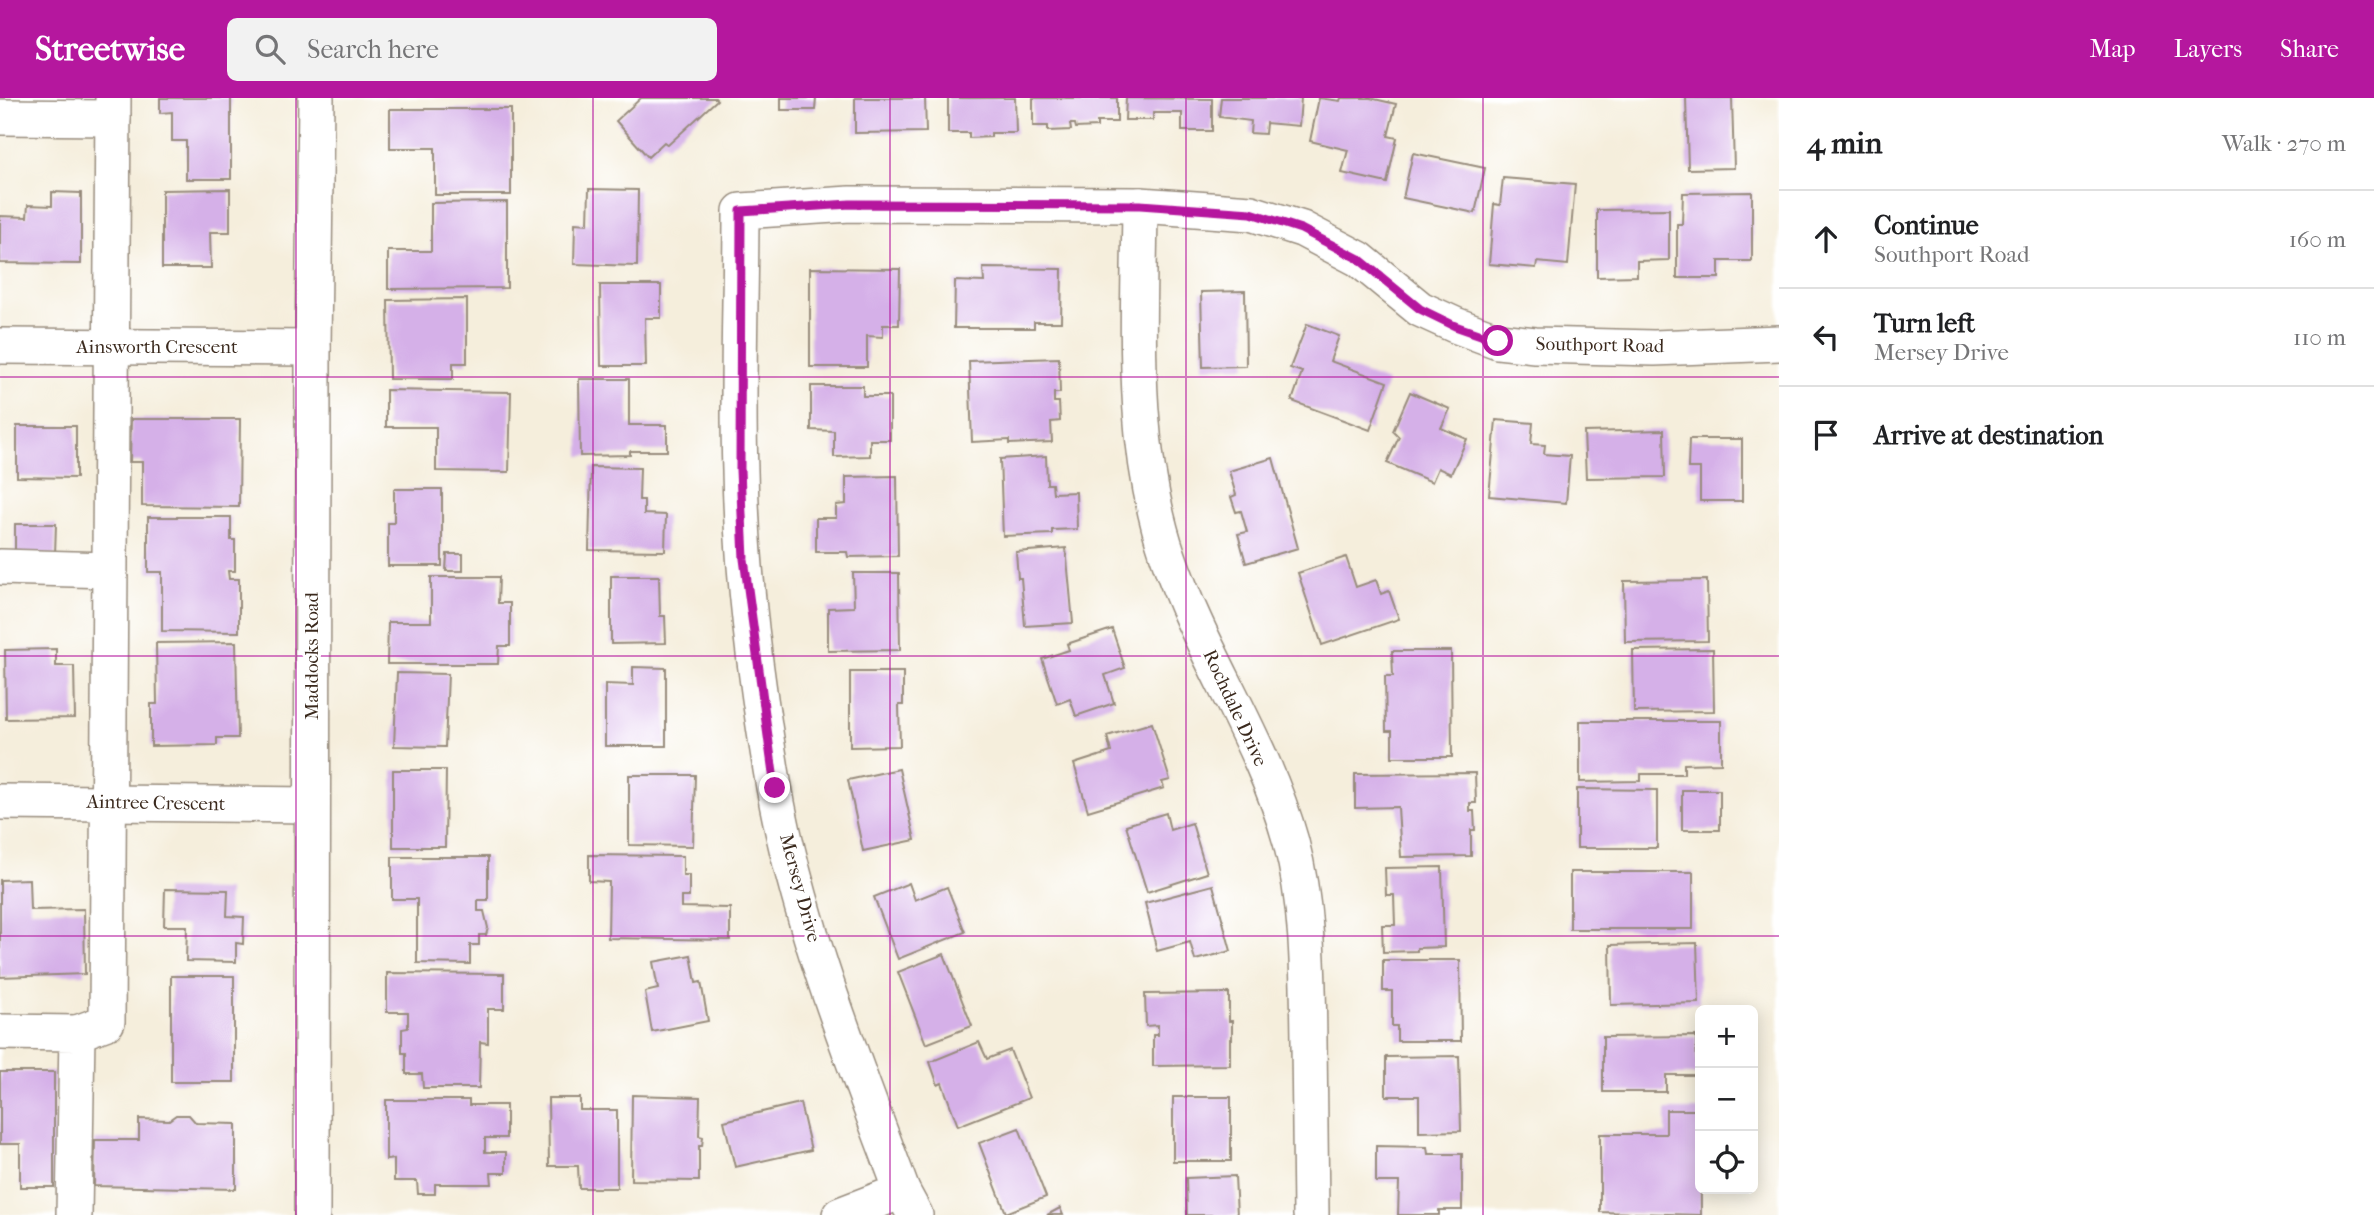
<!DOCTYPE html>
<meta charset="utf-8">
<style>
:root{--surface:#fff;--page:#f2f2f2;--text:#202124;--muted:#757577;--line:#e0e0e0;--accent:#b5179e}
body{margin:0;font-family:"IM FELL French Canon",serif;background:var(--page);color:var(--text)}
.controls{position:absolute;right:21px;bottom:21px;display:grid;overflow:hidden;border-radius:10px;box-shadow:0 4px 18px #0003}
.controls button{width:63px;height:63px;display:grid;place-items:center;padding:0;border:0;border-bottom:2px solid var(--line);background:var(--surface);color:var(--text);font:35px sans-serif}
.stop{position:absolute;width:21px;height:21px;margin:-16px;border:5px solid #b5179e;border-radius:50%;background:#fff}
.stop.end{background:#b5179e;border-color:#fff;box-shadow:0 2px 7px #0008}
.list{margin:0;padding:0;list-style:none}
h2{display:flex;justify-content:space-between;align-items:center;height:91px;margin:0;padding:0 28px;font-size:30px}
h2 small{font-size:23px;font-weight:400;color:var(--muted)}
.list li{display:grid;grid-template-columns:46px 1fr auto;gap:21px;align-items:center;box-sizing:border-box;height:98px;padding:0 28px;border-top:2px solid var(--line)}
.list b{display:block;font-size:26px;white-space:nowrap}
.list p{margin:0;font-size:23px;white-space:nowrap;color:var(--muted)}
.list em{font-size:23px;font-style:normal;color:var(--muted)}
.icon{flex:none;width:38px;height:38px;fill:none;stroke:currentColor;stroke-width:2;stroke-linecap:round;stroke-linejoin:round}
.map{position:relative;flex:none;width:1779px;height:1117px;overflow:hidden}
header{display:flex;align-items:center;gap:42px;box-sizing:border-box;height:98px;padding:0 35px;background:var(--accent);color:#fff}
header strong{font-size:33px}
nav{display:flex;gap:38px;margin-inline-start:auto;font-size:24px}
.search{width:490px;height:63px;background:var(--page);display:flex;align-items:center;gap:18px;box-sizing:border-box;padding:0 24px;border-radius:10px;color:var(--muted);font-size:26px}
main{display:flex}
aside{flex:1;background:var(--surface)}
.map>svg:first-child{display:block}
.building{fill:#d5b0e8}
.lines{fill:none;stroke-linecap:round;stroke-linejoin:round}
.minor-casing{stroke:#988c7d;stroke-width:38}
.minor{stroke:#fff;stroke-width:35}
.route{stroke:#b5179e;stroke-width:9}
.grid{fill:none;stroke:#b5179e;stroke-width:2;stroke-opacity:0.55}
.labels{text-anchor:middle;dominant-baseline:central;stroke-width:6;stroke-linejoin:round;paint-order:stroke}
.street-label{font-size:19px;fill:#3b2a1e;stroke:#fff}
</style>
<header>
<strong>Streetwise</strong>
<div class="search"><svg class="icon" aria-label="search" viewBox="0 0 24 24"><circle cx="10" cy="10" r="6"/><path d="M15 15l6 6"/></svg>Search here</div>
<nav><a>Map</a><a>Layers</a><a>Share</a></nav>
</header>
<main>
<div class="map">
<svg width="1779" height="1117" viewBox="0 0 1779 1117">
<rect width="100%" height="100%" fill="#fff"/>
<filter id="ink" filterUnits="userSpaceOnUse"><feTurbulence type="fractalNoise" baseFrequency=".0143" numOctaves="2"/><feDisplacementMap in="SourceGraphic" scale="14" xChannelSelector="R" yChannelSelector="G"/><feConvolveMatrix kernelMatrix="1 2 1 2 8 2 1 2 1" color-interpolation-filters="sRGB"/></filter>
<filter id="wash" filterUnits="userSpaceOnUse"><feTurbulence type="fractalNoise" baseFrequency=".00686" numOctaves="4" result="noise"/><feDisplacementMap in="SourceGraphic" scale="28" xChannelSelector="R" yChannelSelector="G"/><feGaussianBlur stdDeviation="1.57" result="paint"/><feColorMatrix in="noise" values="0 0 0 0 0 0 0 0 0 0 0 0 0 0 0 0 0 1.4 0 .05"/><feComposite in="paint" operator="in"/></filter>
<g filter="url(#wash)">
<rect width="100%" height="100%" fill="#f5eedc"/>
<g id="blocks">
<g class="building">
<polygon points="160,0 231,0 231,81 186,81 186,43 172,43 172,14 160,15"/>
<polygon points="641,0 715,0 717,2 668,47 664,44 648,59 616,23"/>
<polygon points="781,0 816,0 815,12 781,12"/>
<polygon points="855,0 925,0 926,34 855,35"/>
<polygon points="948,0 1015,0 1016,35 991,35 991,39 969,40 969,35 948,35"/>
<polygon points="1033,0 1117,0 1117,24 1097,24 1097,29 1076,30 1075,26 1070,26 1071,32 1048,33 1048,28 1033,28"/>
<polygon points="1126,0 1212,1 1212,33 1182,33 1182,15 1153,15 1153,22 1125,22"/>
<polygon points="1221,0 1301,0 1299,28 1266,25 1265,36 1250,35 1251,23 1219,19"/>
<polygon points="1319,0 1340,3 1341,0 1370,0 1396,6 1388,38 1397,40 1387,85 1342,75 1348,52 1310,43"/>
<polygon points="1686,0 1732,0 1734,70 1688,71"/>
<polygon points="390,11 511,11 511,97 435,97 435,50 390,50"/>
<polygon points="1413,55 1485,70 1475,115 1403,100"/>
<polygon points="1503,80 1575,86 1568,167 1537,164 1536,170 1489,166 1494,106 1500,107"/>
<polygon points="230,91 230,134 210,134 211,170 162,170 162,92"/>
<polygon points="589,91 638,92 637,168 574,166 575,125 588,126"/>
<polygon points="52,94 81,95 81,166 0,165 0,118 27,119 28,107 52,108"/>
<polygon points="1752,94 1752,163 1719,163 1719,180 1677,180 1677,126 1682,126 1683,95"/>
<polygon points="507,104 507,190 388,191 388,153 431,153 431,105"/>
<polygon points="1669,111 1669,162 1637,163 1637,178 1597,179 1597,112"/>
<polygon points="810,170 900,171 899,227 883,227 883,239 867,238 867,269 810,269"/>
<polygon points="983,170 1062,171 1061,224 1034,224 1034,230 954,230 955,183 984,184"/>
<polygon points="600,187 661,187 661,220 645,220 646,268 601,268"/>
<polygon points="1245,193 1246,268 1203,269 1201,194"/>
<polygon points="467,201 467,265 453,265 453,281 389,281 388,202"/>
<polygon points="1307,226 1339,238 1330,263 1387,284 1370,332 1292,303 1302,274 1290,270"/>
<polygon points="1059,260 1060,295 1054,295 1054,304 1059,304 1060,323 1051,324 1052,344 1009,346 1009,342 972,344 969,263"/>
<polygon points="579,281 629,281 629,327 667,327 667,353 630,353 630,357 580,358"/>
<polygon points="811,288 863,288 863,298 890,298 890,342 870,342 870,358 834,359 834,333 811,332"/>
<polygon points="386,292 511,294 509,374 436,373 436,329 386,329"/>
<polygon points="1410,294 1450,311 1441,330 1467,341 1451,376 1438,370 1432,384 1387,365 1399,339 1393,333"/>
<polygon points="131,321 240,321 239,409 142,408 142,364 130,364"/>
<polygon points="1496,322 1533,325 1531,346 1545,347 1544,356 1570,358 1566,405 1489,398"/>
<polygon points="17,328 76,328 76,380 17,379"/>
<polygon points="1664,332 1665,379 1586,380 1584,334"/>
<polygon points="1689,341 1742,341 1742,403 1700,403 1700,370 1688,370"/>
<polygon points="1046,358 1047,386 1052,386 1053,395 1076,394 1077,431 1052,432 1052,436 1003,438 1000,361"/>
<polygon points="1273,360 1298,450 1246,465 1238,436 1247,434 1241,413 1236,414 1231,399 1236,397 1229,373"/>
<polygon points="591,369 640,370 639,402 644,402 644,416 666,417 665,453 589,452"/>
<polygon points="897,378 898,458 848,459 847,454 816,454 816,420 836,420 836,407 846,406 846,379"/>
<polygon points="394,391 442,391 442,468 388,468 388,425 394,425"/>
<polygon points="148,419 231,419 231,442 235,442 235,473 228,473 229,481 239,481 239,534 162,533 162,474 148,474"/>
<polygon points="15,426 56,426 55,457 15,457"/>
<polygon points="1066,450 1073,525 1025,528 1021,480 1018,480 1016,454"/>
<polygon points="447,456 463,456 463,473 446,473"/>
<polygon points="1346,459 1356,489 1376,482 1381,496 1389,493 1399,521 1322,547 1298,475"/>
<polygon points="853,475 899,475 900,552 828,553 828,510 854,509"/>
<polygon points="611,478 659,478 660,518 665,518 666,545 611,546"/>
<polygon points="431,479 499,479 498,505 510,505 510,548 499,548 498,566 387,566 388,524 431,524"/>
<polygon points="1707,482 1708,543 1625,544 1624,483"/>
<polygon points="1112,531 1125,570 1105,577 1114,605 1076,618 1070,601 1057,606 1042,561 1069,552 1067,546"/>
<polygon points="236,544 238,640 217,640 217,647 151,648 151,606 157,606 156,545"/>
<polygon points="56,551 56,568 74,568 75,620 6,621 5,552"/>
<polygon points="1713,551 1714,613 1634,614 1633,552"/>
<polygon points="1392,553 1451,553 1452,659 1392,659 1392,633 1386,633 1385,578 1393,578"/>
<polygon points="633,569 666,570 666,648 605,648 605,586 633,587"/>
<polygon points="850,574 903,574 903,607 899,607 900,648 850,649"/>
<polygon points="397,575 448,576 445,649 394,648"/>
<polygon points="1580,623 1721,623 1721,665 1684,666 1684,676 1641,676 1641,683 1580,684"/>
<polygon points="1152,625 1170,682 1162,684 1164,690 1088,713 1074,666 1111,654 1107,638"/>
<polygon points="899,671 915,742 863,753 848,682"/>
<polygon points="393,672 446,672 445,749 393,749"/>
<polygon points="1475,675 1476,705 1470,705 1470,713 1474,713 1475,732 1471,732 1471,758 1401,759 1398,709 1355,710 1355,676"/>
<polygon points="629,677 695,677 693,748 629,747"/>
<polygon points="1577,691 1657,692 1657,750 1577,750"/>
<rect x="1682" y="692" width="38" height="40"/>
<polygon points="1166,715 1170,732 1192,725 1207,775 1147,794 1126,727"/>
<polygon points="589,757 683,758 683,777 689,777 689,799 681,799 681,809 730,810 730,842 608,840 609,784 589,783"/>
<polygon points="392,759 488,759 488,802 478,802 478,813 484,813 488,830 486,837 479,837 479,847 470,847 470,866 417,865 417,801 392,801"/>
<polygon points="1442,769 1444,849 1417,850 1417,853 1383,854 1382,827 1395,827 1394,797 1386,797 1385,770"/>
<rect x="1570" y="774" width="123" height="57"/>
<polygon points="29,781 30,812 84,811 85,876 0,879 0,782"/>
<polygon points="909,785 915,802 947,789 965,834 898,861 874,799"/>
<polygon points="1213,787 1231,853 1195,862 1190,844 1157,853 1145,805"/>
<polygon points="165,791 228,792 227,818 244,819 243,846 236,845 236,864 186,863 187,828 164,828"/>
<polygon points="1697,845 1699,905 1611,907 1610,847"/>
<polygon points="944,856 972,928 926,946 898,874"/>
<polygon points="691,857 696,885 701,884 708,923 652,934 645,894 658,891 653,864"/>
<polygon points="1383,862 1460,862 1461,943 1397,943 1397,928 1392,928 1392,893 1383,893"/>
<polygon points="387,875 504,876 504,911 488,911 488,945 480,944 479,990 423,990 422,976 406,976 406,955 402,955 402,931 408,930 408,914 387,914"/>
<rect x="171" y="878" width="63" height="106"/>
<polygon points="1229,895 1229,923 1232,923 1232,941 1230,941 1230,967 1153,968 1153,937 1158,937 1158,927 1146,928 1145,896"/>
<polygon points="1696,938 1697,977 1666,977 1666,994 1603,994 1603,939"/>
<polygon points="979,944 987,961 1010,952 1029,1000 958,1028 942,985 938,987 930,964"/>
<polygon points="1459,958 1461,1033 1419,1034 1419,998 1386,998 1386,959"/>
<polygon points="0,974 54,974 54,1089 20,1089 20,1046 0,1046"/>
<polygon points="632,997 700,999 699,1038 703,1039 702,1048 699,1048 699,1083 631,1082"/>
<rect x="1173" y="999" width="58" height="64"/>
<polygon points="548,1000 580,1000 580,1012 617,1012 617,1090 579,1090 578,1068 549,1068"/>
<polygon points="386,1002 469,1002 469,1007 506,1007 506,1040 485,1040 485,1054 506,1054 506,1075 491,1075 492,1086 435,1086 435,1096 418,1096 417,1083 394,1083 394,1061 386,1062"/>
<polygon points="800,1005 811,1052 735,1069 724,1023"/>
<polygon points="1666,1012 1700,1012 1701,1117 1600,1114 1600,1036 1666,1036"/>
<polygon points="176,1017 189,1017 196,1025 236,1026 236,1091 94,1088 95,1042 139,1042 139,1021 169,1022"/>
<polygon points="1019,1030 1046,1099 1006,1115 979,1045"/>
<polygon points="1376,1048 1427,1049 1428,1056 1462,1056 1462,1112 1439,1112 1439,1117 1398,1117 1399,1084 1376,1084"/>
<polygon points="1235,1078 1237,1117 1187,1117 1186,1080"/>
<polygon points="1060,1110 1063,1117 1047,1117"/>
</g>
</g>
</g>
<g filter="url(#ink)">
<use href="#blocks" fill-opacity="0" stroke="#988c7d" stroke-width="2"/>
<g class="lines">
<g class="minor-casing">
<g id="minor">
<polyline points="0,19 113,20"/>
<path d="M 1140,107 C 1139,224 1130,345 1168,458 C 1201,556 1263,643 1291,744 C 1308,808 1308,876 1309,943 C 1310,1001 1310,1059 1311,1117"/>
<polyline points="0,248 313,250"/>
<polyline points="0,469 109,472"/>
<polyline points="0,704 312,707"/>
<polyline points="0,934 77,935 74,1117"/>
<polyline points="77,935 107,924 113,0"/>
<polyline points="312,1117 313,250 316,0"/>
<polyline points="840,1117 902,1093"/>
<path d="M 915,1117 L 902,1093 C 853,961 799,828 774,689 C 756,585 742,478 740,373 C 737,286 741,199 741,113 L 850,106 L 1140,107 L 1251,115 L 1302,131 L 1359,161 L 1420,211 L 1455,227 L 1498,243 L 1535,247 L 1654,250 L 1779,245"/>
</g>
</g>
<use href="#minor" class="minor"/>
</g>
</g>
<g class="lines" filter="url(#ink)">
<polyline class="route" points="775,690 744,461 740,372 741,113 850,106 1140,107 1251,115 1301,131 1359,161 1420,211 1455,228 1498,243"/>
</g>
<path class="grid" d="M 296,0 L 296,1117M 593,0 L 593,1117M 890,0 L 890,1117M 1186,0 L 1186,1117M 1483,0 L 1483,1117M 0,279 L 1779,279M 0,558 L 1779,558M 0,838 L 1779,838"/>
<g class="labels">
<g class="street-label">
<text transform="translate(1600 247) rotate(1)">Southport Road</text>
<text x="157" y="249">Ainsworth Crescent</text>
<text transform="translate(312 558) rotate(-90)">Maddocks Road</text>
<text transform="translate(1235 610) rotate(65)">Rochdale Drive</text>
<text transform="translate(156 705) rotate(1)">Aintree Crescent</text>
<text transform="translate(800 790) rotate(75)">Mersey Drive</text>
</g>
</g>
</svg>
<div class="controls">
<button>+</button>
<button>−</button>
<button><svg class="icon" aria-label="locate" viewBox="0 0 24 24"><circle cx="12" cy="12" r="6"/><path d="M12 2v4M12 18v4M2 12h4M18 12h4"/></svg></button>
</div>
<div class="stop" style="left:1498px;top:243px"></div>
<div class="stop end" style="left:775px;top:690px"></div>
</div>
<aside>
<h2>4 min<small>Walk · 270 m</small></h2>
<ul class="list">
<li><svg class="icon" aria-label="ahead" viewBox="0 0 24 24"><path d="M12 20V5M6 11l6-6 6 6"/></svg><div><b>Continue</b><p>Southport Road</p></div><em>160 m</em></li>
<li><svg class="icon" aria-label="left" viewBox="0 0 24 24"><path d="M17 20v-9H6M10 6l-5 5 5 5"/></svg><div><b>Turn left</b><p>Mersey Drive</p></div><em>110 m</em></li>
<li><svg class="icon" aria-label="arrive" viewBox="0 0 24 24"><path d="M6 21V4h12l-3 4 3 4H6"/></svg><div><b>Arrive at destination</b></div></li>
</ul>
</aside>
</main>
